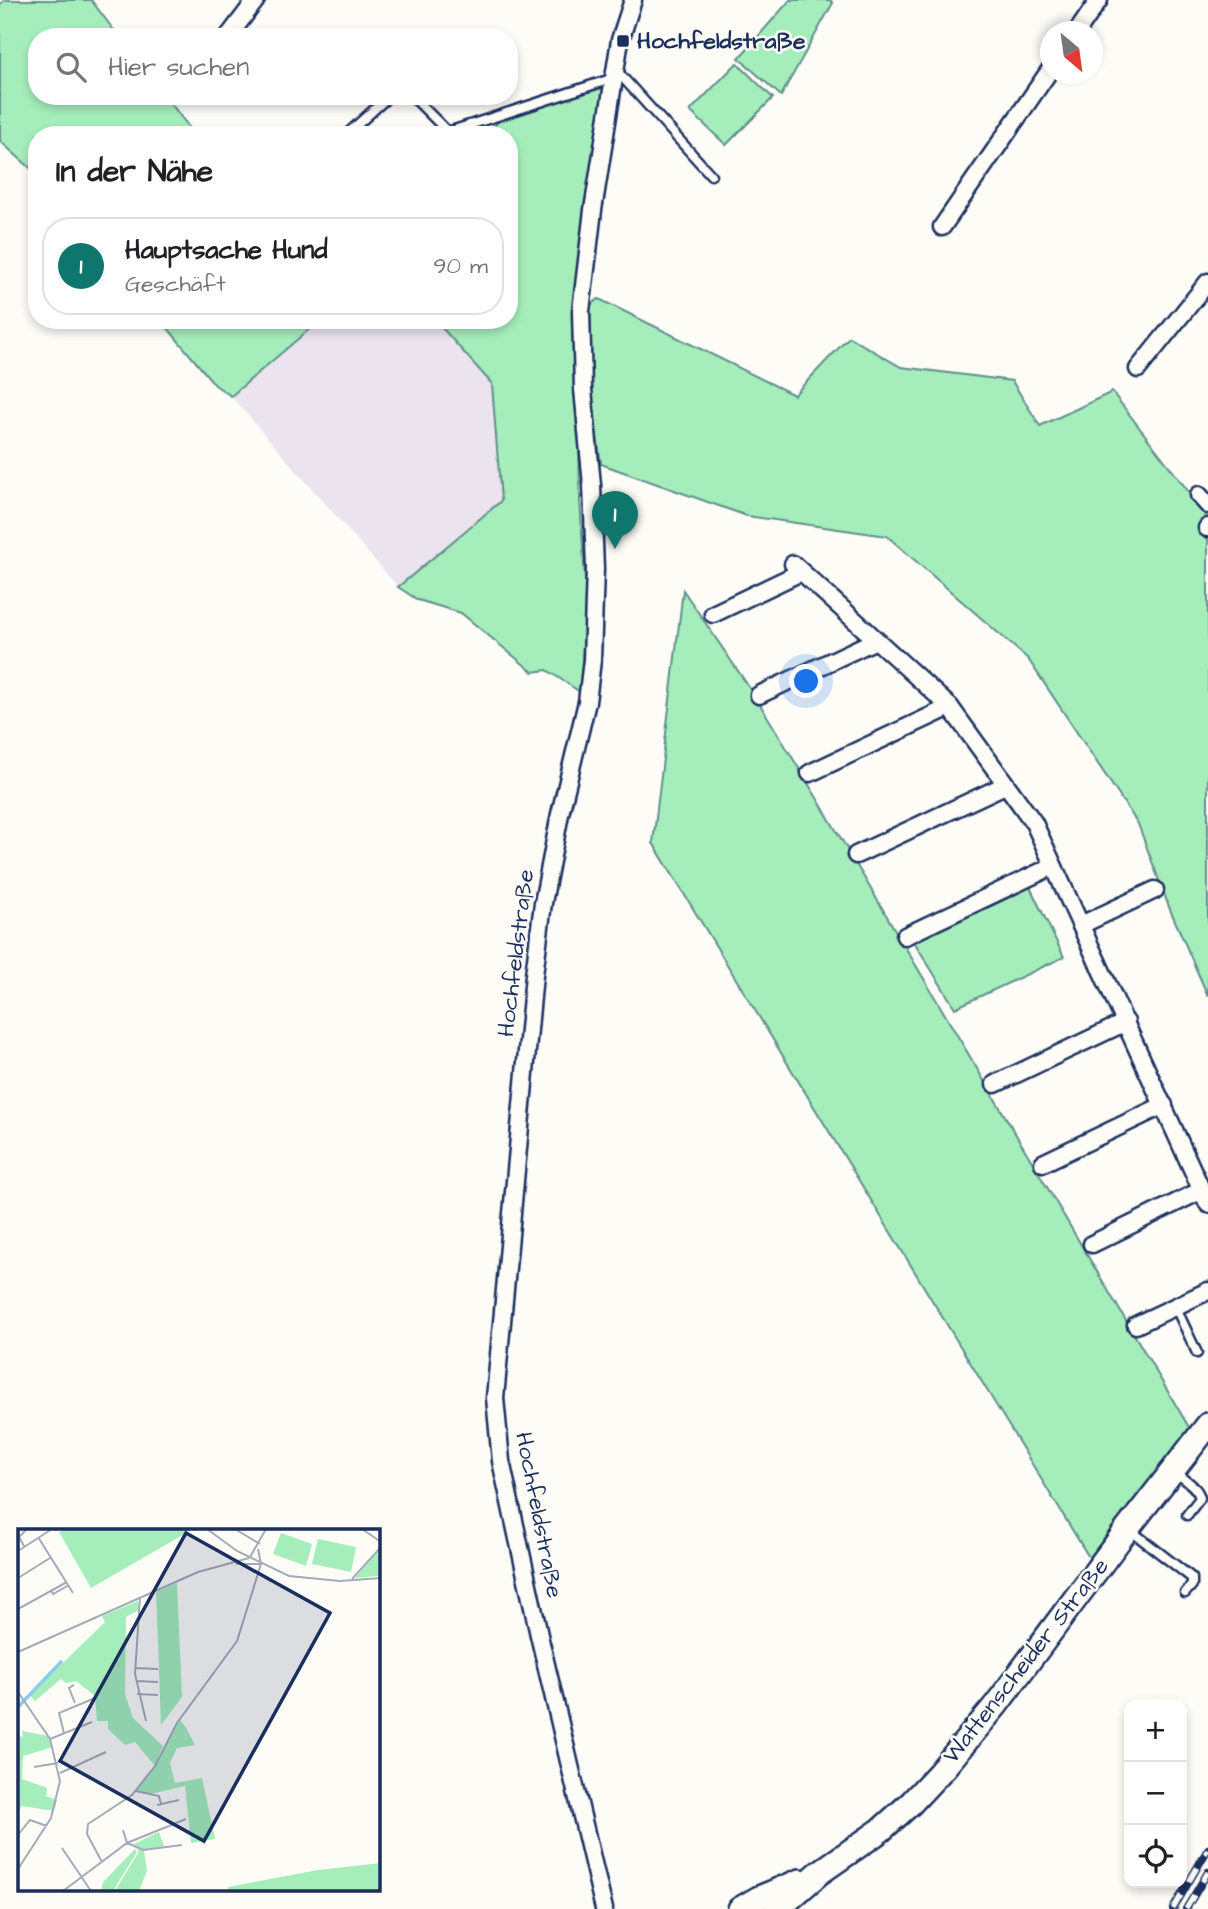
<!DOCTYPE html>
<html lang="de">
<meta charset="utf-8">
<style>
:root{--surface:#fff;--page:#f6f6f6;--text:#202124;--muted:#757577;--line:#e0e0e0;--accent:#0f766e}
body{margin:0;font-family:"Architects Daughter",sans-serif;background:var(--page);color:var(--text)}
.controls{position:absolute;right:21px;bottom:21px;display:grid;overflow:hidden;border-radius:14px;box-shadow:0 4px 10px #0003}
.controls button{width:63px;height:63px;display:grid;place-items:center;padding:0;border:0;border-bottom:2px solid var(--line);background:var(--surface);color:var(--text);font:35px sans-serif}
.compass{position:absolute;left:1040px;top:21px;width:63px;height:63px;border-radius:50%;background:var(--surface);box-shadow:0 4px 10px #0003;rotate:151deg}
.you{position:absolute;left:807px;top:682px;width:24px;height:24px;margin:-18px;border:5px solid #fff;border-radius:50%;background:#1a73e8;box-shadow:0 0 0 10px #1a73e833}
.badge{display:grid;place-items:center;width:46px;height:46px;border-radius:50%;background:var(--accent);color:#fff;font-size:23px;font-weight:700}
.pin{position:absolute;translate:-50% -58px;filter:drop-shadow(0 2px 4px #0008)}
.pin::after{content:'';position:absolute;top:37px;width:24px;height:21px;background:inherit;clip-path:polygon(0 0,100% 0,50% 100%)}
.list{margin:0;padding:0;list-style:none}
h2{display:flex;justify-content:space-between;align-items:center;height:91px;margin:0;padding:0 28px;font-size:30px}
h2 small{font-size:23px;font-weight:400;color:var(--muted)}
.list li{display:grid;grid-template-columns:46px 1fr auto;gap:21px;align-items:center;box-sizing:border-box;height:98px;margin:0 14px 14px;padding:0 14px;border:2px solid var(--line);border-radius:28px}
.list b{display:block;font-size:26px;white-space:nowrap}
.list p{margin:0;font-size:23px;white-space:nowrap;color:var(--muted)}
.list em{font-size:23px;font-style:normal;color:var(--muted)}
.icon{flex:none;width:38px;height:38px;fill:none;stroke:currentColor;stroke-width:2;stroke-linecap:round;stroke-linejoin:round}
.map{position:relative;flex:none;width:1208px;height:1909px;overflow:hidden}
.search{position:absolute;background:var(--surface);box-shadow:0 4px 10px #0003;left:28px;top:28px;width:490px;height:77px;display:flex;align-items:center;gap:18px;box-sizing:border-box;padding:0 24px;border-radius:28px;color:var(--muted);font-size:26px}
.panel{position:absolute;background:var(--surface);box-shadow:0 4px 10px #0003;left:28px;top:126px;width:490px;height:203px;border-radius:28px}
.map>svg:first-child{display:block}
.built{fill:#ebe4ef}
.green{fill:#a5eebb;stroke:#608e8c;stroke-width:2}
.lines{fill:none;stroke-linecap:round;stroke-linejoin:round}
.lane-casing{stroke:#1b2f5e;stroke-width:13}
.street-casing{stroke:#1b2f5e;stroke-width:21}
.secondary-casing{stroke:#1b2f5e;stroke-width:28}
.lane{stroke:#fdfcf7;stroke-width:8}
.street{stroke:#fdfcf7;stroke-width:16}
.secondary{stroke:#fdfcf7;stroke-width:23}
.rail-casing{stroke:#1b2f5e;stroke-width:8}
.rail{stroke:#fdfcf7;stroke-width:5;stroke-dasharray:16;stroke-linecap:butt}
.poi-dot{fill:#1b2f5e;stroke:#fdfcf7;stroke-width:2.5}
.labels{text-anchor:middle;dominant-baseline:central;stroke-width:5;stroke-linejoin:round;paint-order:stroke}
.poi-label{font-size:23px;font-weight:bold;fill:#1b2f5e;stroke:#fdfcf7;text-anchor:start}
.street-label{font-size:23px;fill:#1b2f5e;stroke:#fdfcf7}
.inset-river{fill:none;stroke:#88cdea;stroke-width:3.5}
.inset-road{fill:none;stroke:#a3aaba;stroke-width:2}
.view{fill:#1b2f5e;fill-opacity:0.15;stroke:#1b2f5e;stroke-width:3.5}
.inset-edge{fill:none;stroke:#1b2f5e;stroke-width:3.5}
</style>
<div class="map">
<svg width="1208" height="1909" viewBox="0 0 1208 1909">
<rect width="100%" height="100%" fill="#fdfcf7"/>
<filter id="ink" filterUnits="userSpaceOnUse"><feTurbulence type="fractalNoise" baseFrequency=".0143" numOctaves="2"/><feDisplacementMap in="SourceGraphic" scale="14" xChannelSelector="R" yChannelSelector="G"/><feConvolveMatrix kernelMatrix="1 2 1 2 8 2 1 2 1" color-interpolation-filters="sRGB"/></filter>
<g filter="url(#ink)">
<polygon class="built" points="320,320 435,320 492,384 501,502 398,587 231,396"/>
<g class="green">
<polygon points="5,0 91,0 119,37 37,37 37,96 165,96 195,135 37,135 37,174 0,141 0,4"/>
<polygon points="790,0 830,0 833,3 781,96 739,58"/>
<polygon points="737,63 773,98 726,145 690,111"/>
<polygon points="611,78 578,385 580,499 586,595 580,692 547,670 533,672 461,613 418,600 398,587 501,501 492,384 435,320 509,320 509,135 484,135 508,113"/>
<polygon points="599,299 794,395 849,337 901,367 1012,381 1040,426 1112,392 1205,513 1208,530 1208,996 1169,907 1138,824 1028,659 887,536 747,516 601,464 589,383 582,311"/>
<polygon points="161,320 320,320 231,396 215,385"/>
<polygon points="683,590 753,693 817,798 1190,1429 1090,1559 653,843"/>
<polygon points="1029,885 1064,957 955,1008 913,940"/>
</g>
<g class="lines">
<g class="lane-casing">
<g id="lane">
<polyline points="615,69 711,175"/>
<polyline points="412,96 448,132 614,78"/>
<polyline points="346,135 389,96"/>
<polyline points="1175,1306 1197,1353"/>
<path d="M 1175,1472 C 1184,1479 1198,1487 1200,1498 L 1187,1515"/>
<polyline points="1130,1530 1192,1578 1192,1585 1185,1593"/>
</g>
</g>
<g class="street-casing">
<g id="street">
<polyline points="1077,32 1099,0"/>
<polyline points="228,37 256,0"/>
<polyline points="942,227 1050,70"/>
<polyline points="1138,369 1208,282"/>
<polyline points="1199,495 1208,505"/>
<polyline points="1207,528 1208,527"/>
<polyline points="793,564 950,707 1034,823 1208,1204"/>
<polyline points="713,614 801,572"/>
<polyline points="759,695 876,640"/>
<polyline points="810,773 950,707"/>
<polyline points="856,855 1005,785"/>
<polyline points="1081,925 1155,890"/>
<polyline points="905,936 1053,866"/>
<polyline points="995,1084 1126,1022"/>
<polyline points="1043,1163 1164,1105"/>
<polyline points="1092,1244 1202,1190"/>
<polyline points="1136,1325 1208,1291"/>
<polyline points="604,1909 539,1635 501,1461 495,1398 534,975 543,903 560,814 587,702 592,660 595,569 592,485 583,389 581,311 593,210 614,78 620,40 633,0"/>
</g>
</g>
<g class="secondary-casing">
<g id="secondary">
<polyline points="740,1909 759,1898 800,1881"/>
<polyline points="778,1909 819,1873 881,1830 911,1803 940,1772 996,1705 1128,1528 1208,1425"/>
</g>
</g>
<use href="#lane" class="lane"/>
<use href="#street" class="street"/>
<use href="#secondary" class="secondary"/>
<g class="rail-casing">
<g id="rail">
<polyline points="1173,1909 1208,1849"/>
<polyline points="1186,1909 1208,1872"/>
</g>
</g>
<use href="#rail" class="rail"/>
</g>
</g>
<rect class="poi-dot" x="616" y="34" width="14" height="14" rx="3.5"/>
<g class="labels">
<g class="poi-label">
<text x="637" y="41">Hochfeldstraße</text>
</g>
<g class="street-label">
<text transform="translate(516 953) rotate(-83)">Hochfeldstraße</text>
<text transform="translate(539 1515) rotate(79)">Hochfeldstraße</text>
<text transform="translate(1026 1661) rotate(-52)">Wattenscheider Straße</text>
</g>
</g>
<g transform="translate(18 1529)">
<rect width="362" height="362" fill="#fdfcf7"/>
<path d="M 46,0 L 175,0 L 73,59 L 41,3 ZM 263,4 L 294,15 L 288,37 L 255,25 ZM 300,10 L 338,18 L 333,43 L 294,35 ZM 362,20 L 360,47 L 337,49 ZM 159,54 L 164,168 L 143,196 L 138,63 ZM 120,72 L 121,81 L 108,88 L 107,165 L 115,189 L 145,217 L 139,231 L 162,191 L 167,197 L 177,216 L 159,219 L 152,234 L 157,254 L 184,249 L 197,310 L 173,314 L 167,257 L 133,265 L 118,262 L 137,237 L 117,213 L 107,216 L 90,200 L 90,192 L 79,192 L 77,167 L 58,152 L 48,154 L 43,150 L 17,172 L 12,166 L 87,93 L 84,87 ZM 4,202 L 30,207 L 35,218 L 5,227 L 4,250 L 29,259 L 28,267 L 39,271 L 36,282 L 4,277 L 0,283 L 0,207 L 5,208 ZM 141,303 L 146,317 L 126,322 L 129,342 L 121,362 L 97,362 L 120,324 L 121,319 L 114,316 ZM 117,320 L 119,323 L 95,362 L 83,362 L 85,353 ZM 363,334 L 362,362 L 210,362 L 210,358 L 300,341 Z" fill="#a5eebb"/>
<path class="inset-river" d="M 0,178 L 44,132"/>
<path class="inset-road" d="M 189,0 L 219,22 L 271,47 L 322,52 L 363,49M 217,0 L 242,15M 344,0 L 363,13M 20,8 L 55,64M 6,17 L 1,8 L 9,0M 0,22 L 34,0M 232,28 L 248,0M 218,35 L 242,35M 0,49 L 32,29M 334,50 L 363,18M 33,61 L 35,65 L 51,56M 122,68 L 117,145 L 128,192M 0,80 L 49,53M 0,123 L 180,43 L 231,29M 117,139 L 140,140M 118,152 L 140,153M 56,156 L 51,159 L 57,174M 0,163 L 32,210 L 42,252 L 33,289 L 0,340M 119,165 L 140,166M 46,204 L 41,184 L 77,169M 32,210 L 74,193M 16,238 L 40,234M 42,244 L 88,223M 118,262 L 141,267 L 143,275M 139,276 L 161,271M 105,301 L 109,314 L 125,321 L 164,316M 0,306 L 12,291 L 29,297M 44,319 L 73,362M 84,333 L 69,305 L 70,295 L 114,266 L 137,237 L 159,194 L 219,112 L 243,35 L 240,20M 45,362 L 109,314 L 168,290"/>
<path class="view" d="M 168,4 L 312,84 L 186,312 L 42,232 Z"/>
<rect width="362" height="362" class="inset-edge"/>
</g>
</svg>
<div class="controls">
<button>+</button>
<button>−</button>
<button><svg class="icon" aria-label="locate" viewBox="0 0 24 24"><circle cx="12" cy="12" r="6"/><path d="M12 2v4M12 18v4M2 12h4M18 12h4"/></svg></button>
</div>
<svg class="compass" viewBox="-18 -18 36 36"><path d="M0-13l5 13h-10z" fill="#e53935"/><path d="M0 13l5-13h-10z" fill="#757577"/></svg>
<div class="you"></div>
<div class="pin badge" style="left:615px;top:549px">1</div>
<div class="search"><svg class="icon" aria-label="search" viewBox="0 0 24 24"><circle cx="10" cy="10" r="6"/><path d="M15 15l6 6"/></svg>Hier suchen</div>
<section class="panel">
<h2>In der Nähe<small></small></h2>
<ul class="list">
<li><span class="badge">1</span><div><b>Hauptsache Hund</b><p>Geschäft</p></div><em>90 m</em></li>
</ul>
</section>
</div>
